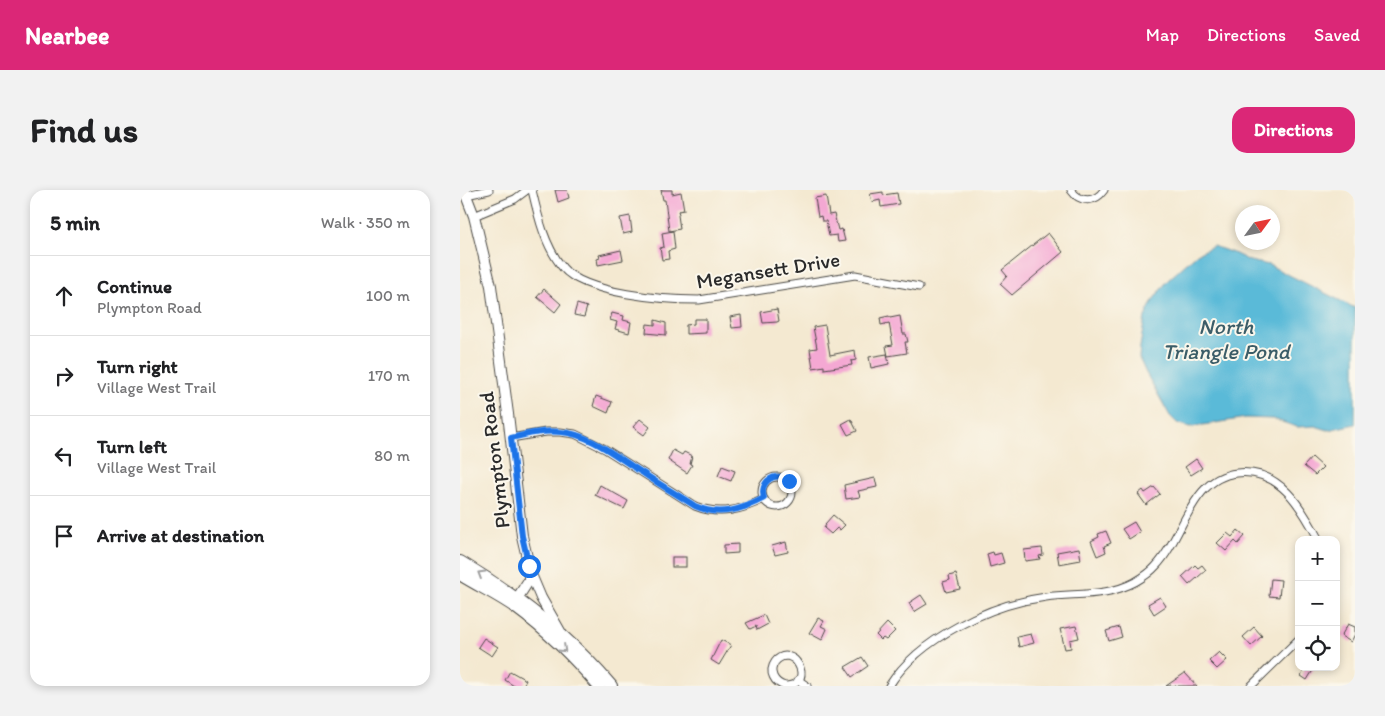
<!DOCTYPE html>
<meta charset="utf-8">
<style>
:root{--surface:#fff;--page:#f2f2f2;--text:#202124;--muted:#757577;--line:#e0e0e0;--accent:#db2777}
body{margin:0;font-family:Itim,sans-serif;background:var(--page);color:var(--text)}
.controls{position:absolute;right:15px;bottom:15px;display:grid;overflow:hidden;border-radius:10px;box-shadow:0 2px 8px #0003}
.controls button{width:45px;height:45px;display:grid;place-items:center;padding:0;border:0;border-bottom:1px solid var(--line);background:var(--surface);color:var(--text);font:25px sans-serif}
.compass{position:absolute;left:775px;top:15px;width:45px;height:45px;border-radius:50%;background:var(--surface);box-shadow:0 2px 8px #0003;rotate:57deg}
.stop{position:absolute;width:15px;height:15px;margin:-11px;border:4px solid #1a73e8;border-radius:50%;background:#fff}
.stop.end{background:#1a73e8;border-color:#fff;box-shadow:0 1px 5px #0008}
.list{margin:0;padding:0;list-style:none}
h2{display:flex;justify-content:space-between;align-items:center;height:65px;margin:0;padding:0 20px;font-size:21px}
h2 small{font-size:16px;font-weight:400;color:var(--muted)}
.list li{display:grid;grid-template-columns:32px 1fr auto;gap:15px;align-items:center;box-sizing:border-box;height:80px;padding:0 20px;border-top:1px solid var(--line)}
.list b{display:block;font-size:19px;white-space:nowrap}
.list p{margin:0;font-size:16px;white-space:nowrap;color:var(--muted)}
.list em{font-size:16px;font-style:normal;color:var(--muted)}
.icon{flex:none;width:28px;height:28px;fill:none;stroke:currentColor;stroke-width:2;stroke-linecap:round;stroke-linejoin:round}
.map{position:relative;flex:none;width:895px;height:496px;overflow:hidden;border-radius:15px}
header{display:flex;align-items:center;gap:30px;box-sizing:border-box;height:70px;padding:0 25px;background:var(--accent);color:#fff}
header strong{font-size:24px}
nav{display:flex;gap:28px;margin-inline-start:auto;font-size:18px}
.intro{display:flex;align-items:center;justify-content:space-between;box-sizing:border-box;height:120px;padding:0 30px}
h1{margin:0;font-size:35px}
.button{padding:12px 22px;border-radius:15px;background:var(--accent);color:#fff;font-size:18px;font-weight:700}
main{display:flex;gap:30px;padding:0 30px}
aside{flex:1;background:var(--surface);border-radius:15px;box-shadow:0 2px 8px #0003}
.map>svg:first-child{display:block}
.water{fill:#5abad8;stroke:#427282}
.building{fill:#f4a8d3}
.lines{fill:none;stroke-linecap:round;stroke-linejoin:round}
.street-casing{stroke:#494844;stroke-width:9}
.secondary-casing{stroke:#494844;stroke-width:12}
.highway-casing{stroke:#494844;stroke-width:14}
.street{stroke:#fff;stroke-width:7}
.secondary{stroke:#fff;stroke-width:10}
.highway{stroke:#fff;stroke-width:12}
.oneway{stroke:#a0a0a0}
.route{stroke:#1a73e8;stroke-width:6}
.labels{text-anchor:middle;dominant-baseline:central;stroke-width:4;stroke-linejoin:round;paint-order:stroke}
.street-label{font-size:21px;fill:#2b2b2b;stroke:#fbf7ec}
.water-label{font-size:22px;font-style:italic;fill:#3b5d68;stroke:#fbf7ec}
</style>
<header>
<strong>Nearbee</strong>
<nav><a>Map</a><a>Directions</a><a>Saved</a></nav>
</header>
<div class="intro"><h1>Find us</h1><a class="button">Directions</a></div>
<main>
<aside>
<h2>5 min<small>Walk · 350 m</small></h2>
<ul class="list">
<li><svg class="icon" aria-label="ahead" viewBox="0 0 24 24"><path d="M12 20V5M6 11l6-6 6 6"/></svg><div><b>Continue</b><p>Plympton Road</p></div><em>100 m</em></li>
<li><svg class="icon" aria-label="right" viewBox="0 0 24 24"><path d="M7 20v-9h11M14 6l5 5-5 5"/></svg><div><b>Turn right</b><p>Village West Trail</p></div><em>170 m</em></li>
<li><svg class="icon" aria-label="left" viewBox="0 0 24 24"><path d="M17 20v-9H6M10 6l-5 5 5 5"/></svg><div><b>Turn left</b><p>Village West Trail</p></div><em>80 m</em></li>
<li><svg class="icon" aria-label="arrive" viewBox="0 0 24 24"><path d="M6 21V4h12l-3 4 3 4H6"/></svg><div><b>Arrive at destination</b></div></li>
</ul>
</aside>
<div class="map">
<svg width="895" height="496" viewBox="0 0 895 496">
<rect width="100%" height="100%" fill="#fbf7ec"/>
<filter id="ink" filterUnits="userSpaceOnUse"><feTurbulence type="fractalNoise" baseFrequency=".02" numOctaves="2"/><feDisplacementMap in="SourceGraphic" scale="10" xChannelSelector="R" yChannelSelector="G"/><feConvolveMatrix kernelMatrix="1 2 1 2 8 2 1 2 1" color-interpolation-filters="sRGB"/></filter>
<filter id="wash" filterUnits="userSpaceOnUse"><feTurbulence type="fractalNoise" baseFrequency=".0096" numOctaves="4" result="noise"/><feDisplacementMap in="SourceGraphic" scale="20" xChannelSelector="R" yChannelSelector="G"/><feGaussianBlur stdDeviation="1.12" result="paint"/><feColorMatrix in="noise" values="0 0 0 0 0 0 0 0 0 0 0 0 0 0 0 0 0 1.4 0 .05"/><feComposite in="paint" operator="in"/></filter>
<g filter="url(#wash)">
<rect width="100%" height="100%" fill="#f4e9d1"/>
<polygon class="water" points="753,56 776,64 790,71 809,75 895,118 895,234 868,240 855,236 837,237 813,229 786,228 730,237 717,233 710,226 686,183 679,168 680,157 685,127 693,110 708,90 737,64"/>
<g id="blocks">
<g class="building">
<polygon points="95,0 107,0 109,8 98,12"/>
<polygon points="201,0 212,0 212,4 221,2 224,20 218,21 219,24 218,25 220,39 209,41 205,10 203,10"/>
<polygon points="423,2 423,5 437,3 439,14 421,17 420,10 412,12 410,4"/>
<polygon points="366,6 369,25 374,24 378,40 382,39 385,51 378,52 377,45 369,46 366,31 362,31 361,26 358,27 355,8"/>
<polygon points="170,26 172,42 163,44 160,28"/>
<polygon points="213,41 215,59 208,61 209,69 202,70 200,58 204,57 202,43"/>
<polygon points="588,43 603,62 552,105 540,94 547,86 542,80"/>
<polygon points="161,60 163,70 138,75 137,69 140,68 139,65"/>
<polygon points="84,99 101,114 95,122 77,107"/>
<polygon points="117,114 127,117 124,127 114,125"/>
<polygon points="317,119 319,131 317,132 303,133 301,122"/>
<polygon points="152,123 164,126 163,130 171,132 169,143 155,139 157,132 150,130"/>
<polygon points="281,125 282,137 272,138 270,127"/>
<polygon points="429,126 430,128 440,126 443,144 446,144 448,152 445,152 447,163 428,166 426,156 433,155 429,133 421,135 420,128"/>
<polygon points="234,129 246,129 246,143 226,144 226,135 234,134"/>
<polygon points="195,130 206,133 206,145 186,143 187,134 195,135"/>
<polygon points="365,135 370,165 395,160 396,170 391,171 392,175 364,179 364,176 353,178 350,159 357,158 353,137"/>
<polygon points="427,164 429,174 411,178 409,167"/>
<polygon points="136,206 152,212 148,223 133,216"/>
<polygon points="180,229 190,237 184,245 173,237"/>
<polygon points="391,229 397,241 388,245 382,234"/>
<polygon points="213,260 222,265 224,262 232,266 230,274 232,275 227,283 208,270"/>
<polygon points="852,267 863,277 855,285 844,276"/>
<polygon points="736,269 742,278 731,285 725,277"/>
<polygon points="262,276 275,281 271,291 258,286"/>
<polygon points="415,288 417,297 398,301 400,307 386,309 384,295"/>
<polygon points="140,295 168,311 164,319 135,305"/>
<polygon points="694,297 700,304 686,315 678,304 683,300 685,303"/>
<polygon points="373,325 385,335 380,340 377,338 371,344 364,338 366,335 365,334"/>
<polygon points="674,332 680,342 669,349 662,339"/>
<polygon points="778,340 785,346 778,354 775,351 766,361 757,353 767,343 772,347"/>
<polygon points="646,341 651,353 644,356 646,362 637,366 631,351 639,347 638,344"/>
<polygon points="326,352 328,362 315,365 312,356"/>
<polygon points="278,354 278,363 264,364 264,355"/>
<polygon points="582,358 583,365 579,366 580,369 565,371 564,360"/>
<polygon points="619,358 621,370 599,374 597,362"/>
<polygon points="533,362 534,365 541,363 544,373 530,377 527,364"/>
<rect x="212" y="367" width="14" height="10"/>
<polygon points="735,375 738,378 742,375 746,380 729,395 722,387"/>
<polygon points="496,384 500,399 486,402 483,392 490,390 489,386"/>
<polygon points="811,389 821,390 819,407 809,406"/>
<polygon points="461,405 467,414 454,422 449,413"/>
<polygon points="700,407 706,416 694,424 688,414"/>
<polygon points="304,425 308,434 297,440 296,436 290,439 286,433"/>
<polygon points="358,428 364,431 361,436 367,439 362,450 349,443"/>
<polygon points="427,433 435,441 426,450 423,448 421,450 416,445"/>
<polygon points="888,434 895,437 895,444 891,452 881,446"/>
<polygon points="616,436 619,448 610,450 611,458 605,459 600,439"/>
<polygon points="659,437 662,447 649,451 646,441"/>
<polygon points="794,437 802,446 791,456 783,447"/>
<polygon points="571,444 574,453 559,457 557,447"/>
<polygon points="24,448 38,457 32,466 18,457"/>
<polygon points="261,450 271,455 259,475 251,470"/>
<polygon points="759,462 767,470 757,479 749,471"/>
<polygon points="402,467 408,476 392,487 385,477"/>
<polygon points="846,477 855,477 847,490 841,486"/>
<polygon points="50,481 66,490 63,496 54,496 45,490"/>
<polygon points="725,483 737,496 706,496"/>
</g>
</g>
</g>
<g filter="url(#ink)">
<use href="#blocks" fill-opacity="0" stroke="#494844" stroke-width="1"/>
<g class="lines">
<g class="street-casing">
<g id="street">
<path d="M 72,0 C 78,26 85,57 103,78 C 125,104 206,110 239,110 L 395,85 L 459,97"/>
<path d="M 611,0 C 620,13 635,13 644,0"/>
<polyline points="6,5 29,0"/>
<polyline points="14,26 55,9 67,0"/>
<path d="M 51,248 L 86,242 L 100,242 L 115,244 L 145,259 L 235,316 C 260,326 281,320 304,309"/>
<circle cx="317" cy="302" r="15"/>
<polyline points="338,490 347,496"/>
<path d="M 325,496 C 314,493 308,482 315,472 C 332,451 357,493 327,496"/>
<path d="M 429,496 C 459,448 531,414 586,407 C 617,403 647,407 675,392 C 682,388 690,383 696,376 C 724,347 730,288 777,283 C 820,278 842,318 859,350"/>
<polyline points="791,496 839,449"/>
</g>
</g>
<g class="secondary-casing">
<g id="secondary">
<polyline points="4,0 14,26 31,96 48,224 62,346 69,376 69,390 53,415"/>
<polyline points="70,382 81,408 101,443"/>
</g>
</g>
<g class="highway-casing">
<g id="highway">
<path d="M 0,372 C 57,406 108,445 151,496"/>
<path d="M 0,384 C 19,396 39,405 57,418 C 87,440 115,468 139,496"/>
</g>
</g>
<use href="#street" class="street"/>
<use href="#secondary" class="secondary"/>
<use href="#highway" class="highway"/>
</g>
<defs><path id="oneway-chevron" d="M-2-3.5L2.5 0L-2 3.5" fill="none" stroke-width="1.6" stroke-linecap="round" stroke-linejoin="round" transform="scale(1.25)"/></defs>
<g class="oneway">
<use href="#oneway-chevron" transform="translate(21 384) rotate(-149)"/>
<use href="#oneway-chevron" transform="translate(103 459) rotate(43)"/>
</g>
</g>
<g class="lines" filter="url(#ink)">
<path class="route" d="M 69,376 L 62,346 L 51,248 C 67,244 84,240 101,242 C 131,244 158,268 183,283 C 200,295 218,305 235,316 C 259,327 282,320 304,308 C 299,292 315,280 329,291"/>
</g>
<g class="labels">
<g class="street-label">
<text transform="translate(308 80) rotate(-9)">Megansett Drive</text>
<text transform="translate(34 270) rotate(-97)">Plympton Road</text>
</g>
<g class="water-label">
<text x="766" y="136">North<tspan x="766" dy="25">Triangle Pond</tspan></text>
</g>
</g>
</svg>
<div class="controls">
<button>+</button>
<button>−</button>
<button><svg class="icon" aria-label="locate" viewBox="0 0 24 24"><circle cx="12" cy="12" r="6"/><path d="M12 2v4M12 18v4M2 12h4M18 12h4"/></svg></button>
</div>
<svg class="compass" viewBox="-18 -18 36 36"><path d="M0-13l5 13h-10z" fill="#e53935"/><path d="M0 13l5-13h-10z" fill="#757577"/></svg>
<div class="stop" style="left:69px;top:376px"></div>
<div class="stop end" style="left:329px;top:291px"></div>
</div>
</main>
